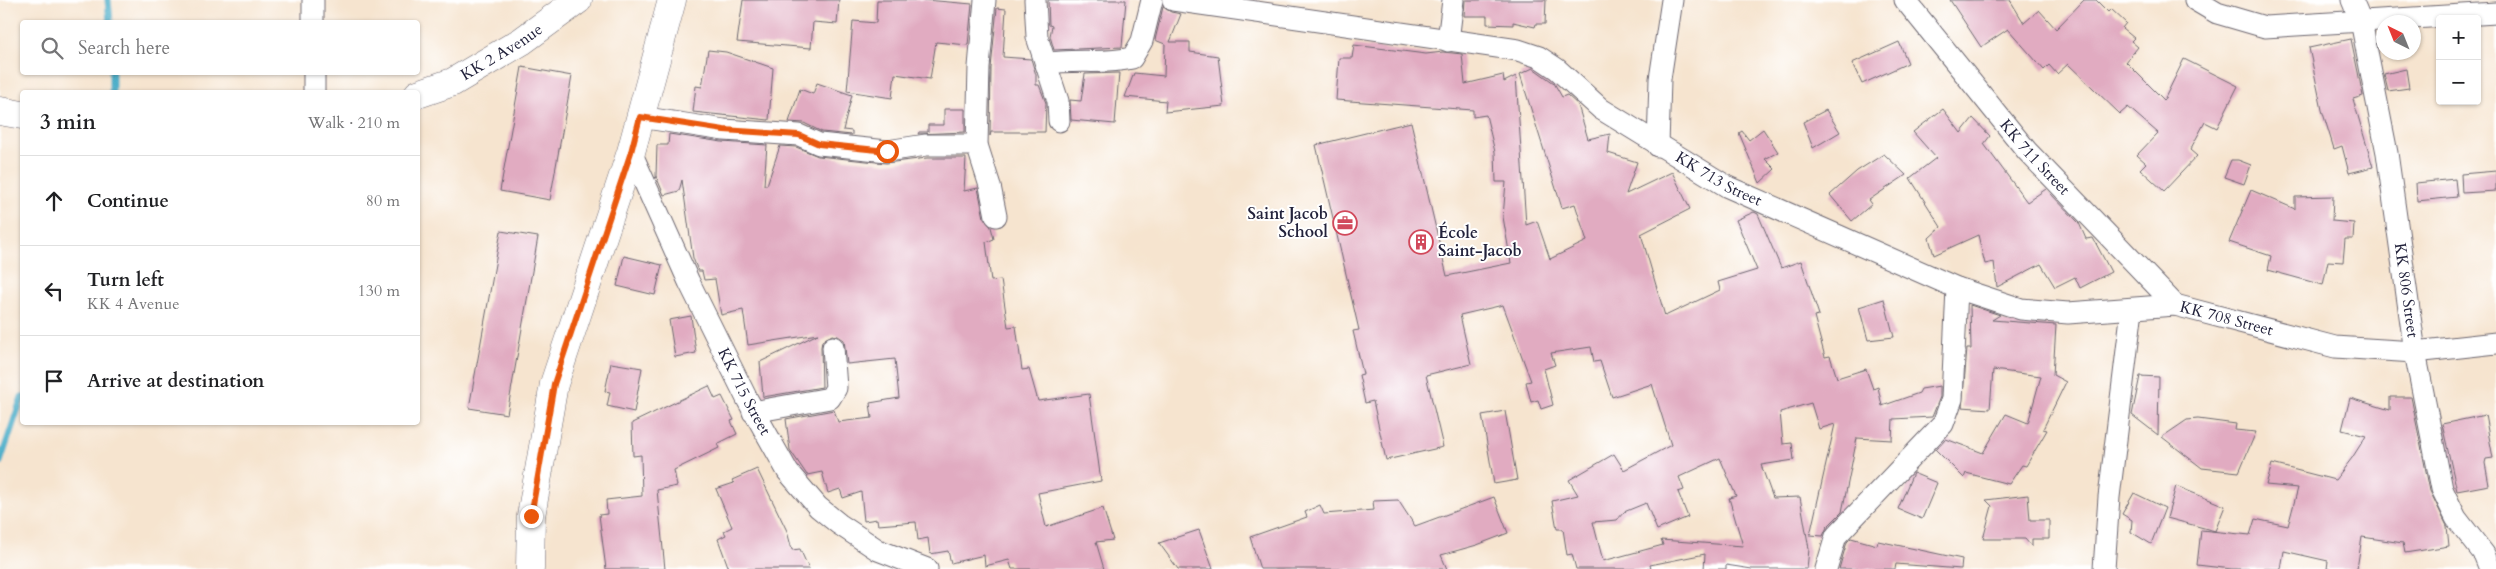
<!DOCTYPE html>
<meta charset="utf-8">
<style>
:root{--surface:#fff;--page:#f6f6f6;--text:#202124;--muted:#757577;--line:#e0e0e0}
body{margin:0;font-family:Cardo,serif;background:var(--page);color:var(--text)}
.controls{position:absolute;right:15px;top:15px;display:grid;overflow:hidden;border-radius:5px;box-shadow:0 1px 4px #0004}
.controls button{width:45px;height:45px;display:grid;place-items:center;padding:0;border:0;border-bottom:1px solid var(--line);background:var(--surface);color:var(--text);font:25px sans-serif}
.compass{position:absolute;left:2376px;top:15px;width:45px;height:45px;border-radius:50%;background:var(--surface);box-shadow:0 1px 4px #0004;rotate:317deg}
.stop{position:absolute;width:15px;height:15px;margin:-11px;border:4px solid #ea580c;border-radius:50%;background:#fff}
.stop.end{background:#ea580c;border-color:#fff;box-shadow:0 1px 5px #0008}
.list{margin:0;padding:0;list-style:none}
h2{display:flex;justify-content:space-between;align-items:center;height:65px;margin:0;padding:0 20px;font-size:21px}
h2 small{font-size:16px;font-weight:400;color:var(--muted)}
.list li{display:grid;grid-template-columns:32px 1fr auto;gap:15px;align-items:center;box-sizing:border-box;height:90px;padding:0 20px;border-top:1px solid var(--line)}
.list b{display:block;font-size:19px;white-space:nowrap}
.list p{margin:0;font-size:16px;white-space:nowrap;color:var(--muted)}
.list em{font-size:16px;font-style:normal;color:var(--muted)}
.icon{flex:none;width:28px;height:28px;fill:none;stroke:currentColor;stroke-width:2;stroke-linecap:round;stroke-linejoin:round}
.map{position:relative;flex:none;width:2496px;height:569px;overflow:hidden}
.search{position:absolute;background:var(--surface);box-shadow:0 1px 4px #0004;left:20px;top:20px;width:400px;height:55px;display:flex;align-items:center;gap:12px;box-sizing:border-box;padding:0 18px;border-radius:5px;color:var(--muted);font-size:19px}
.panel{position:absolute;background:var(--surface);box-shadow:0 1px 4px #0004;left:20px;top:90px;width:400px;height:335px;border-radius:5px}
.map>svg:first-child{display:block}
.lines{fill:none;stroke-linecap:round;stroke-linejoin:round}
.stream{stroke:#47acc7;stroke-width:7}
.building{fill:#e1abc1;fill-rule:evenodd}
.minor-casing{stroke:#6c666f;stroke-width:23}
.secondary-casing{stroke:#6c666f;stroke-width:29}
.minor{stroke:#fff;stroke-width:21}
.secondary{stroke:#fff;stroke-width:28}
.route{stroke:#ea580c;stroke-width:6}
.labels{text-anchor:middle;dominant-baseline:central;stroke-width:4;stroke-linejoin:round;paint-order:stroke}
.street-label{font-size:16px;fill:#22223b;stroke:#fff}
.poi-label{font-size:16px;font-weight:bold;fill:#22223b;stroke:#fff;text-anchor:end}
</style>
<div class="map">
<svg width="2496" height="569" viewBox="0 0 2496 569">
<rect width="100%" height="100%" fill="#fff"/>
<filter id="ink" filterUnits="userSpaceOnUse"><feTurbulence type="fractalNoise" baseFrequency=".02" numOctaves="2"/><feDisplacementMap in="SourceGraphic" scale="10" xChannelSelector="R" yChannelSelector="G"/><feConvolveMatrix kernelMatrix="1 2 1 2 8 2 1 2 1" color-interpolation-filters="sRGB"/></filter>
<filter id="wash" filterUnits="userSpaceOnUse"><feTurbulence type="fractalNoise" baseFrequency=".0096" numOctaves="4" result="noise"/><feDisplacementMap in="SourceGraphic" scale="20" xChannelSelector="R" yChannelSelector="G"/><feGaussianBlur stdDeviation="1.12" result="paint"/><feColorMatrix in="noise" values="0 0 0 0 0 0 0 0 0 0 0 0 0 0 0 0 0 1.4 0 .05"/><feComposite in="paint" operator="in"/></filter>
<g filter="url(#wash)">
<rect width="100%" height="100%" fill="#f6e4cf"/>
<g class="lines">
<g class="stream">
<polyline points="108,0 110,22"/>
<polyline points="112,72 112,92"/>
<polyline points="0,462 22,397"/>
</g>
</g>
<g id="blocks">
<g class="building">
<polygon points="743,0 839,0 837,24 813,22 811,48 737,42"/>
<polygon points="877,0 926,0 972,4 968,45 936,42 930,79 895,74 892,98 847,91 853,21 876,23"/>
<polygon points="1048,0 1126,0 1122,47 1054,50 1050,36 1052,26 1049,25"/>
<polygon points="1465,0 1546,0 1545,24 1536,24 1535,27 1513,22 1513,25 1487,24 1487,16 1464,16"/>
<polygon points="1950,0 2010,0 2024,23 2039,10 2056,29 2084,0 2096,0 2108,12 2111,9 2126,23 2122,28 2134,38 2131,41 2138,47 2126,62 2164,100 2184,59 2238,86 2217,128 2205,122 2190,150 2197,156 2164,191 2140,169 2146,163 2137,155 2158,133 2128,107 2120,114 2068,64 2057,74 2049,65 2044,70 2008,29 1981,47"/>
<polygon points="1163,7 1171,12 1181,14 1170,42 1190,42 1190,52 1218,56 1224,106 1165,112 1166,101 1125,97 1134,73 1164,76 1165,44 1155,40"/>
<polygon points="997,8 1006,9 1003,57 1031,59 1036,75 1036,85 1039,85 1046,103 1045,132 991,132 990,136 991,68"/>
<polygon points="2351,39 2363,96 2353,99 2373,167 2349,173 2342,146 2334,149 2322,110 2309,48"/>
<polygon points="1899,42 1908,63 1862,84 1852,63"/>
<path d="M 1354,45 L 1426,54 L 1443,52 L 1462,54 L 1465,84 L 1503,75 L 1504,82 L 1516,76 L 1526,225 L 1537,221 L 1550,259 L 1587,241 L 1575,204 L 1562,208 L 1520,74 L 1533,68 L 1554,83 L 1562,97 L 1567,95 L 1578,105 L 1588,139 L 1610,134 L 1608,153 L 1637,162 L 1626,194 L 1672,172 L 1690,209 L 1641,234 L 1665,316 L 1720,290 L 1718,282 L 1757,270 L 1736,220 L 1754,212 L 1758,214 L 1781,268 L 1801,261 L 1819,315 L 1814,316 L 1825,357 L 1830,356 L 1837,378 L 1866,369 L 1873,389 L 1878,387 L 1882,406 L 1919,393 L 1921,389 L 1940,386 L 1940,397 L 1932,417 L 1893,419 L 1892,440 L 1857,438 L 1842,512 L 1827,527 L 1823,536 L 1810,535 L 1835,424 L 1819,429 L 1811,403 L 1780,412 L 1783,444 L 1792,443 L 1794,460 L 1761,465 L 1773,498 L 1800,497 L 1809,549 L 1807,569 L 1752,569 L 1726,565 L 1726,569 L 1704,569 L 1705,554 L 1650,565 L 1651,569 L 1576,569 L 1572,554 L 1567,555 L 1563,529 L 1557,529 L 1552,501 L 1578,495 L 1569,480 L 1614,454 L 1624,470 L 1671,445 L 1652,384 L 1612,397 L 1600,361 L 1594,362 L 1591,347 L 1551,353 L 1555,365 L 1544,369 L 1553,405 L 1541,409 L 1538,400 L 1531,402 L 1526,382 L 1531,381 L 1503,305 L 1460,315 L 1471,364 L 1426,375 L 1443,447 L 1386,460 L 1373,401 L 1365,403 L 1359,375 L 1363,374 L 1353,331 L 1359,330 L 1316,145 L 1411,122 L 1447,276 L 1511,263 L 1503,217 L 1506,182 L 1496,182 L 1495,152 L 1486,115 L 1473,117 L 1473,110 L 1336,100 L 1339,58 L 1352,58 ZM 1720,458 L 1736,496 L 1729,498 L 1743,546 L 1661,540 L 1663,545 L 1603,561 L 1593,522 L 1617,520 L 1624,512 L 1646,503 L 1657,530 L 1688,517 L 1678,492 L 1684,490 L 1679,477 Z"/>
<polygon points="708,50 726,52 773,68 769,120 693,112 696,86 702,87"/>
<polygon points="522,67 572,76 550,200 500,191"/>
<polygon points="2406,69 2409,88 2388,91 2384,74"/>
<polygon points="1119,73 1115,124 1071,120 1070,100 1081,101 1085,74"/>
<polygon points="817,83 852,95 843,130 852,131 852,135 822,132 804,123 789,122 800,89 813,94"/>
<polygon points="944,109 965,109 965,132 918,134 919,132 928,132 928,125 944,125"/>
<polygon points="1943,109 1961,133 1973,118 1990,136 1984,144 2027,202 2046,189 2079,223 2086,239 2093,238 2111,272 2080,288 2075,277 2055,287 2041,264 1997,287 1994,262 1985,264 1978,235 1934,255 1929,238 1941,227 1910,178 1936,158 1913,132"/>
<polygon points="1826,110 1840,132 1813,148 1803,122"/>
<polygon points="1763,129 1778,152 1765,159 1775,169 1760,183 1739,133 1742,131 1749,140"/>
<polygon points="669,134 722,142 767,145 764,185 767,185 780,146 796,147 818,156 886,163 927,158 966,158 964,191 978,188 984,218 991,227 994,239 986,242 991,281 1001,280 1008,327 1016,326 1022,370 1029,369 1038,401 1089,394 1101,481 1038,493 1046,527 1103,508 1113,540 1096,542 1104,569 1012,569 1009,560 985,566 984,555 951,563 948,551 930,554 928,538 918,540 916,522 878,525 877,519 864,521 861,492 843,498 840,489 828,493 822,472 807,475 790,450 786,419 834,410 838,422 872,418 870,403 899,398 895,359 847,364 844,340 838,336 832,335 822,341 821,347 822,387 763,397 760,362 818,334 748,345 743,310 721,315 715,279 704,280 702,271 698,271 693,258 682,180 679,191 664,195 656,176 657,145 668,145"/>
<polygon points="1884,154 1906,175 1869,200 1872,204 1852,221 1830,195 1857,171"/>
<polygon points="2231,160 2238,160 2251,165 2244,184 2224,177"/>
<polygon points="2496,171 2496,191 2462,193 2461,174"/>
<polygon points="2455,179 2457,197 2417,201 2416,183"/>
<polygon points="2251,190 2295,209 2295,197 2333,196 2332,221 2354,223 2353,239 2345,239 2343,262 2328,261 2323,285 2268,270 2271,256 2229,242"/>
<polygon points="501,231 538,237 507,414 469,408"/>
<polygon points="624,256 662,265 655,295 617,286"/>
<polygon points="1884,299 1894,337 1868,340 1859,307"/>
<polygon points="1970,305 2000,315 1992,320 2056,325 2053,375 2066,382 2043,429 2047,430 2026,466 2022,465 2009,484 1966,473 1964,478 1936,450 1946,439 1983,453 2006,414 2028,423 2041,376 1993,370 1990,409 1962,407 1967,349 1971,349"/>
<polygon points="691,316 696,353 675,357 669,320"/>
<polygon points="611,363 642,368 634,412 607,406 610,392 605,391"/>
<polygon points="2140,376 2159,377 2158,435 2132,415"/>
<polygon points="709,386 715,399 722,396 734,420 731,421 737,434 717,444 719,448 674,470 677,486 657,490 665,569 606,569 599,515 607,514 606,500 642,496 641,455 633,456 632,423"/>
<polygon points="2390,397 2411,397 2430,491 2447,526 2449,546 2405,553 2403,543 2362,537 2357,569 2327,569 2328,561 2284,551 2281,569 2232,569 2197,565 2201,530 2250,535 2255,519 2288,526 2298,488 2266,485 2272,464 2335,480 2352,458 2366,436 2342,430 2350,398 2390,410"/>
<polygon points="1505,411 1517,480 1494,484 1482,415"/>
<polygon points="2485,415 2493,458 2486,459 2485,463 2489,485 2457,491 2442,424"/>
<polygon points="2198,419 2236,424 2235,430 2256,432 2239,472 2202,468 2162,437 2187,420"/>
<polygon points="757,469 787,531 792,550 800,549 809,569 729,569 718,539 726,535 724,531 732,527 716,489 734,483 732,480"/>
<polygon points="1913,473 1937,483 1922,519 1898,509"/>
<polygon points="2176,486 2225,506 2215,531 2167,518"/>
<polygon points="2134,493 2165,508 2151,544 2131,532 2132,520 2122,514"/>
<polygon points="2028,495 2030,520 2049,520 2049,539 2032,539 2032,547 2025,539 1983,539 1992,506 1986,500"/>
<polygon points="1494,497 1508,533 1477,545 1441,555 1447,569 1260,569 1250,537 1307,517 1305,512 1320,505 1324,514 1374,510 1373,501 1398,500 1415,526"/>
<polygon points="1199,530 1213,569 1178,569 1159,543"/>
<polygon points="1851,538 1877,545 1878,541 1962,559 1961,569 1896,564 1895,569 1839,569 1847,542"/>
</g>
</g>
</g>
<g filter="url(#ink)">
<use href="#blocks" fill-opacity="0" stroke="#6c666f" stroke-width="1"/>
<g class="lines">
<g class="minor-casing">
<g id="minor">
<polyline points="313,0 313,22"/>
<polyline points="985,0 979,67 977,145 990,186 996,216"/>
<polyline points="1035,0 1037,37 1058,101 1059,121"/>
<path id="s1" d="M 1173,0 L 1518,50 L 1539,57 L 1557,69 L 1601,109 L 1728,187 L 1957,288 L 1952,399 L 1943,424 L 1836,536 L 1826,569"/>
<path id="s2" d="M 1905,0 L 2027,151 L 2175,305"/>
<polyline points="2195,0 2217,13 2265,27 2496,13"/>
<path id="s3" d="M 2352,0 L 2361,21 L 2387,153 L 2415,352 L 2442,489 L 2456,518 L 2484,554 L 2490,569"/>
<polyline points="1448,41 1453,0"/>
<path d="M 1046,64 C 1075,58 1103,65 1132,58 L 1142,41 L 1152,0"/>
<polyline points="314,72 314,92"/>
<polyline points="640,117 724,130 799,135 819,144 887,151 926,145 977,145"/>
<polyline points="1658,146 1660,79 1672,0"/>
<path id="s4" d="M 631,152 L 689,282 L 747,399 L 788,472 L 818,507 L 839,524 L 878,550 L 927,569"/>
<path id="s5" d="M 1957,288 L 2021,309 L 2068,313 L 2175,305 L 2335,347 L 2415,352 L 2496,343"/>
<polyline points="753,412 830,398 836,388 833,347"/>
<polyline points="2104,569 2109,497 2132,309"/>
</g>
</g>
<g class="secondary-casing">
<g id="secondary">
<path id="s6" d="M 418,94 L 453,82 L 522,41 L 578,0"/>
<polyline points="0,111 22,115"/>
<polyline points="530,569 531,516 554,384 631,152 672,0"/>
</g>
</g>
<use href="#minor" class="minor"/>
<use href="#secondary" class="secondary"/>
</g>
</g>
<g class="lines" filter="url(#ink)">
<polyline class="route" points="531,516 554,384 631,152 640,117 724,130 799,135 819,144 887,151"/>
</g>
<defs>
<g id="office-ring" transform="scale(1.25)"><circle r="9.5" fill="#fff" stroke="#d1495b" stroke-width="1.5"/><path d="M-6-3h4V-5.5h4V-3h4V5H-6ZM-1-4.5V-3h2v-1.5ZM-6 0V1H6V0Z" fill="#d1495b"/></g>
<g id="building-ring" transform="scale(1.25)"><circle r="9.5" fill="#fff" stroke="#d1495b" stroke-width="1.5"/><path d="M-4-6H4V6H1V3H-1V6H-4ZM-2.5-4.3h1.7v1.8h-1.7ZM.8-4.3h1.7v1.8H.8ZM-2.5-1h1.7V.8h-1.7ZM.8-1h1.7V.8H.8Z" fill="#d1495b"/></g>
</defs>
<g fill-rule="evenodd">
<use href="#office-ring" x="1345" y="223"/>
<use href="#building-ring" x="1421" y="242"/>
</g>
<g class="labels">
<g class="street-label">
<text stroke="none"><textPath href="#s6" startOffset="94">KK 2 Avenue</textPath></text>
<text stroke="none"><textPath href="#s2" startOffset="204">KK 711 Street</textPath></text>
<text stroke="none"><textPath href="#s1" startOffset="589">KK 713 Street</textPath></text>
<text stroke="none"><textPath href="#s3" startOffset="296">KK 806 Street</textPath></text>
<text stroke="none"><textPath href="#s5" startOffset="275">KK 708 Street</textPath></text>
<text stroke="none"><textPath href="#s4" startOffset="265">KK 715 Street</textPath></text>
</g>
<g class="poi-label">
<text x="1328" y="214">Saint Jacob<tspan x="1328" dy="18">School</tspan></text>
<text x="1438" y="233" text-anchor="start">École<tspan x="1438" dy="18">Saint-Jacob</tspan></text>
</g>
</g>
</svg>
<div class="controls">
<button>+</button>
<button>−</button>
</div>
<svg class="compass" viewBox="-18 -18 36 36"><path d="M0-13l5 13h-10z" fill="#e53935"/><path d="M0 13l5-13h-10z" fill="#757577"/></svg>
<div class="stop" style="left:887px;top:151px"></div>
<div class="stop end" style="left:531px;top:516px"></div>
<div class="search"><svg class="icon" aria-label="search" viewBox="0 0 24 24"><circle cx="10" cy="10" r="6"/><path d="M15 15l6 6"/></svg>Search here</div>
<section class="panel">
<h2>3 min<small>Walk · 210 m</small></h2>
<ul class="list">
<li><svg class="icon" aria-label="ahead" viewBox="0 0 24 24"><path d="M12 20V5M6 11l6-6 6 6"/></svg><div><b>Continue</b></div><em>80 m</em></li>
<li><svg class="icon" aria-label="left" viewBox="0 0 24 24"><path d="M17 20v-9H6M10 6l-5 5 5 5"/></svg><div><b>Turn left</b><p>KK 4 Avenue</p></div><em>130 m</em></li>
<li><svg class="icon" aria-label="arrive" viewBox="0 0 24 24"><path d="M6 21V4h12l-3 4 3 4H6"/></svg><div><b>Arrive at destination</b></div></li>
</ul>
</section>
</div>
